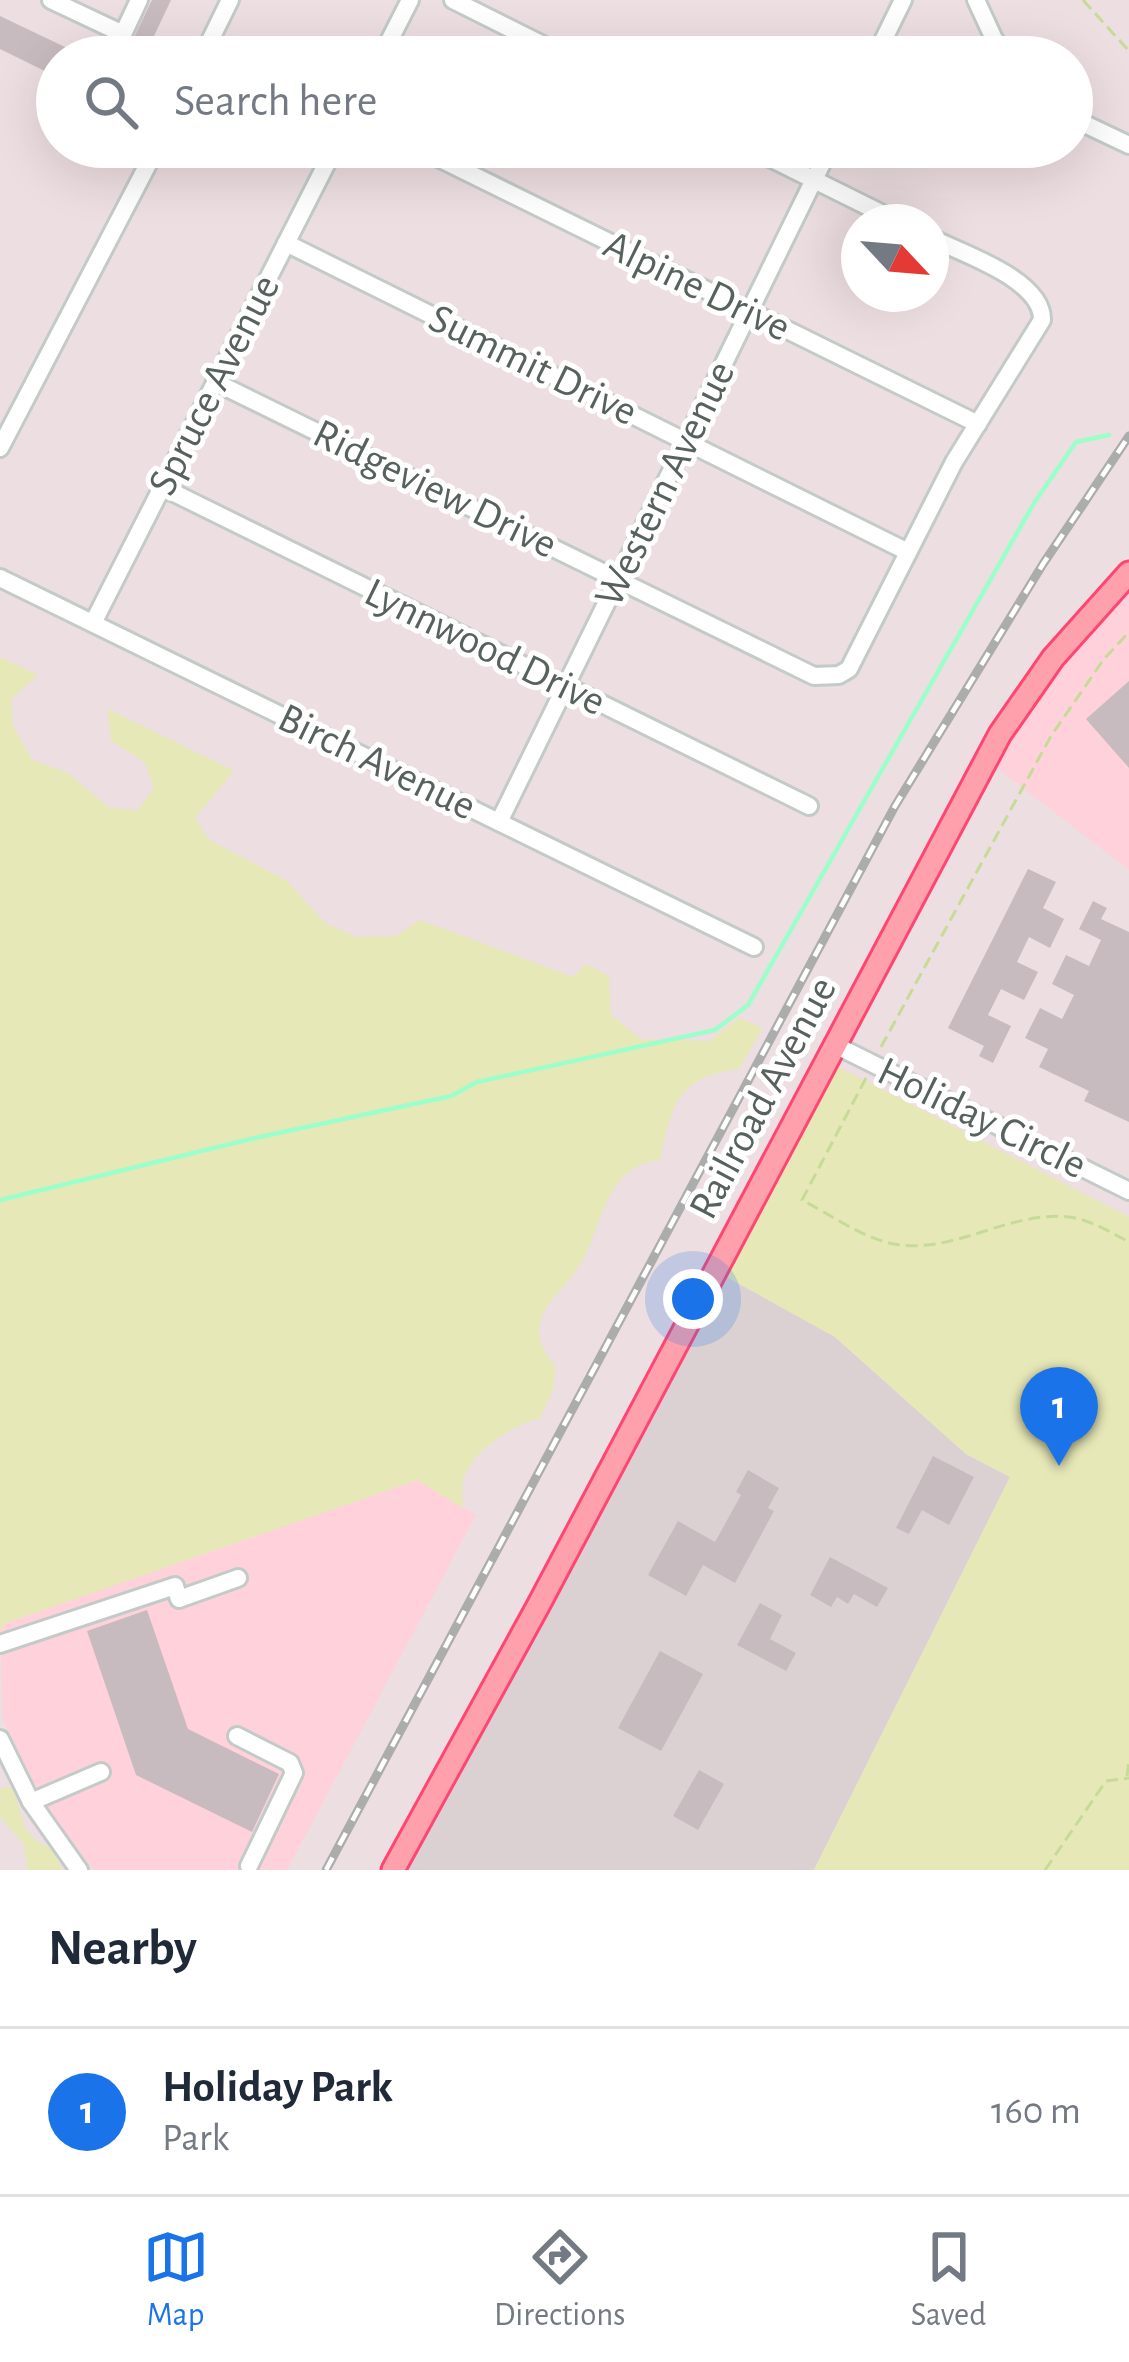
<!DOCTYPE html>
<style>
:root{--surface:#fff;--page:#f6f6f7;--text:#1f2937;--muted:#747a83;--line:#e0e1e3;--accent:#1a73e8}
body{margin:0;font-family:"Alegreya Sans",sans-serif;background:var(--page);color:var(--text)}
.compass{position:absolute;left:841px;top:204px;width:108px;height:108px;border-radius:50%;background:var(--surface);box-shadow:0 12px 48px #0002;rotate:116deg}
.you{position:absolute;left:693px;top:1299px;width:42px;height:42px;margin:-30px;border:9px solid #fff;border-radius:50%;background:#1a73e8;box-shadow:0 0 0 18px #1a73e833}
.badge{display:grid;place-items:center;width:78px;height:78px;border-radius:50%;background:var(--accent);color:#fff;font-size:39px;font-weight:700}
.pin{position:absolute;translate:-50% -99px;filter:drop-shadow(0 3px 6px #0008)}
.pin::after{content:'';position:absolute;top:63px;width:42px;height:36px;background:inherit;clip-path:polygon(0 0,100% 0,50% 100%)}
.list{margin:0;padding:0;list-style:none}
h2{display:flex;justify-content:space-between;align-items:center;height:156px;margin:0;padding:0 48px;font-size:51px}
h2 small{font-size:39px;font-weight:400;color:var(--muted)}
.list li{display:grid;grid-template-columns:78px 1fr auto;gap:36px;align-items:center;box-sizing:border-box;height:168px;padding:0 48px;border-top:3px solid var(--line)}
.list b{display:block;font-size:45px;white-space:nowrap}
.list p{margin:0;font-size:39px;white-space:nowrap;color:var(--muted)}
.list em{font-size:39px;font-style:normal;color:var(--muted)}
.icon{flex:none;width:66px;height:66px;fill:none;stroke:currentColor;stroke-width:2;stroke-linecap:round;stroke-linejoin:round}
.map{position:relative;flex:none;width:1129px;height:1870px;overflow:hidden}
.search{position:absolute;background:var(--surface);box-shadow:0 12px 48px #0002;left:36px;right:36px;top:36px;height:132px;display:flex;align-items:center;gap:30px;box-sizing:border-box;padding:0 42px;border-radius:66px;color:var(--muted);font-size:45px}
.sheet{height:324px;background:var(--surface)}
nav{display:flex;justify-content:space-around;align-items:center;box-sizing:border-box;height:168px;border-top:3px solid var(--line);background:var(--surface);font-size:33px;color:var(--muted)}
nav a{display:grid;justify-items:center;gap:6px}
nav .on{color:var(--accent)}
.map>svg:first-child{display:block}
.commercial{fill:#ffd1da}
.industrial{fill:#dbd1d3}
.green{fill:#e6e8b7}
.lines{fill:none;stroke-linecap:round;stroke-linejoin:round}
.stream{stroke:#9cffcb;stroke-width:4.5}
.building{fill:#c7bbbf}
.minor-casing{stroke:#c3cbc9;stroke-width:22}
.major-casing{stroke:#ff4571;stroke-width:27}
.path{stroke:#c7db99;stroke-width:3;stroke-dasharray:12 6;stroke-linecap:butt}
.minor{stroke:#fff;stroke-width:16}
.major{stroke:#ffa1ac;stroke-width:21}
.rail-casing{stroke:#aaadac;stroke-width:9}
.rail{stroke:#fff;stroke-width:4.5;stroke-dasharray:14;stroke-linecap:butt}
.labels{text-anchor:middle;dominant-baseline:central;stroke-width:10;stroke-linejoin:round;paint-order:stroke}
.street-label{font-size:42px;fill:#57615d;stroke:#fff}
</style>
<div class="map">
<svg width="1129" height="1870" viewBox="0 0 1129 1870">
<rect width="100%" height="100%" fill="#eddee1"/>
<g class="commercial">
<polygon points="1129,573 1129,870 987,760"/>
<polygon points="417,1480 476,1515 287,1870 93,1870 47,1810 3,1720 0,1625"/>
</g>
<polygon class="industrial" points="716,1271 835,1337 966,1454 1010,1477 814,1870 395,1870"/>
<g class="green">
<path d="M 0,657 L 38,675 L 11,699 L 13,726 L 32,760 L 66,772 L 108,807 L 137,811 L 154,788 L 145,762 L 111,741 L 108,709 L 234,771 L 195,818 L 208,839 L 287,881 L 325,923 L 356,937 L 396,936 L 420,920 L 573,977 L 586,964 L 609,976 L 611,1015 L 641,1039 L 709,1041 L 739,1018 L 763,1028 L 739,1069 C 677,1077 672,1104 660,1160 C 602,1166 604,1229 578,1268 C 567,1285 545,1302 540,1323 C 536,1341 545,1354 555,1366 L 554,1388 L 540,1418 C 512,1426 475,1448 464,1478 C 461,1486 463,1499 463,1508 L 417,1480 L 6,1623 L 0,1631 Z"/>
<polygon points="827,1061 1129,1217 1129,1870 814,1870 1010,1477 966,1454 835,1337 716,1271"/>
<polygon points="8,1787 13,1789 25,1828 36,1841 53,1849 62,1870 27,1870 24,1844 0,1817 0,1789"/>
</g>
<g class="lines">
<polyline class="stream" points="0,1200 255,1138 451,1096 477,1082 715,1030 748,1005 1034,503 1076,442 1109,435"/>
</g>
<g class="building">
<polygon points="152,0 171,0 146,53 130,46"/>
<polygon points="0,16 23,27 86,57 57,57 57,77 0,49"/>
<polygon points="1129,681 1129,768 1086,719"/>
<polygon points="1028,869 1056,882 1043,908 1064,919 1050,948 1029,937 1017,962 1038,972 1024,1000 1001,989 988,1015 1011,1026 993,1063 979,1056 984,1046 948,1028"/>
<polygon points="1093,901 1107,908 1101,919 1129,932 1129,1122 1084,1101 1089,1091 1039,1067 1048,1049 1025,1038 1040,1008 1062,1019 1074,995 1052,984 1066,955 1089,966 1101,940 1079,929"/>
<polygon points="933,1456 974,1477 949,1525 922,1510 909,1534 896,1528"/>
<polygon points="748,1470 779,1488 768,1508 774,1511 735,1583 703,1565 686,1596 648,1575 678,1521 715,1542 741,1495 736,1492"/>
<polygon points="830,1557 888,1588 877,1607 854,1594 848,1604 837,1597 831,1607 810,1595"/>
<polygon points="760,1603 782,1615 770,1639 796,1653 786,1671 737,1645"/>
<polygon points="147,1610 188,1729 279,1774 252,1832 136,1775 87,1631"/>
<polygon points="660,1651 703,1674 661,1751 618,1728"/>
<polygon points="699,1770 724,1784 698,1830 673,1816"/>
</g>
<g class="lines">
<g class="minor-casing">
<g id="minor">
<polyline points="51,0 123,34 139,0"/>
<polyline points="453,0 567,57"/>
<polyline points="976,0 994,39 1007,57"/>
<polyline points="208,44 234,57"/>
<polyline points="202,57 230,0"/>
<polyline points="381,57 410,0"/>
<polyline points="875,57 903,0"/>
<polyline points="1072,118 1129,145"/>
<polyline points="416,147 978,424"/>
<polyline points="748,147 899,222"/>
<polyline points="286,243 908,552"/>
<path d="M 215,382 L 814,676 L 839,675 L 849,669 L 954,462 L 1042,320 C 1043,280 964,254 931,238"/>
<polyline points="0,448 157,147"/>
<polyline points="162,487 809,806"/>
<polyline points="0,578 754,947"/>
<polyline points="93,623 335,147"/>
<polyline points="499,822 830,147"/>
<polyline points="835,1045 1129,1191"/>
<polyline points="0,1644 175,1586 179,1599 238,1578"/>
<polyline points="237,1736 290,1763 294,1773 249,1866"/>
<polyline points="0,1739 31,1802 79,1870"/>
<polyline points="31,1802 101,1772"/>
</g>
</g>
<g class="major-casing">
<polyline id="major" points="393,1870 538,1606 1000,734 1053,658 1129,573"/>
</g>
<g class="path">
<polyline points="1083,0 1129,51"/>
<polyline points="881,1047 1051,736 1104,659 1129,632"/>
<path d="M 866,1078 L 802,1200 C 831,1215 862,1238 894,1244 C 954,1255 1010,1210 1069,1217 C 1091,1220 1110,1232 1129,1242"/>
<polyline points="1127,1776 1129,1760"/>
<polyline points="1045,1870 1106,1781 1129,1778"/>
</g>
<use href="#minor" class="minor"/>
<use href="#major" class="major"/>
<g class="rail-casing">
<polyline id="rail" points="326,1870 895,806 1043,564 1129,436"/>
</g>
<use href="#rail" class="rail"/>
</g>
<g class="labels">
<g class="street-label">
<text transform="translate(697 286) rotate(26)">Alpine Drive</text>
<text transform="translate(533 365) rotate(26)">Summit Drive</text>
<text transform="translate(214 385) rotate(-63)">Spruce Avenue</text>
<text transform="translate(665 484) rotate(-64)">Western Avenue</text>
<text transform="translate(435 489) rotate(26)">Ridgeview Drive</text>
<text transform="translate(485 647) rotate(26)">Lynnwood Drive</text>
<text transform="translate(377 762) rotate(26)">Birch Avenue</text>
<text transform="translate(763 1098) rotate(-62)">Railroad Avenue</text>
<text transform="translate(982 1118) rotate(26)">Holiday Circle</text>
</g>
</g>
</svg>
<svg class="compass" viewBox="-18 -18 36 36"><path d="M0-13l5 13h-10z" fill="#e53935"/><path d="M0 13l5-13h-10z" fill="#747a83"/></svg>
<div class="you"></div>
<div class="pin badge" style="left:1059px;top:1466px">1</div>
<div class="search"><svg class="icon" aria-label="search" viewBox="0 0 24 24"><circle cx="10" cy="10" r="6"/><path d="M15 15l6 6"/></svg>Search here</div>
</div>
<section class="sheet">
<h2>Nearby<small></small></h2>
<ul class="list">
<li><span class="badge">1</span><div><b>Holiday Park</b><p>Park</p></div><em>160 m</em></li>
</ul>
</section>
<nav>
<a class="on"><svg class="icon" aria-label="map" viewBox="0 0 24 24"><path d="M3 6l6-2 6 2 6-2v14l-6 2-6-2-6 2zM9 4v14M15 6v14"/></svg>Map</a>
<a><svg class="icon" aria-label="directions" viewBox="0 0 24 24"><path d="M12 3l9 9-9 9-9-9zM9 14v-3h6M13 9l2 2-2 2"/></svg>Directions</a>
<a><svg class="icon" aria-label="saved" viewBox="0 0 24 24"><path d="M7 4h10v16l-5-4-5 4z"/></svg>Saved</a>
</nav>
